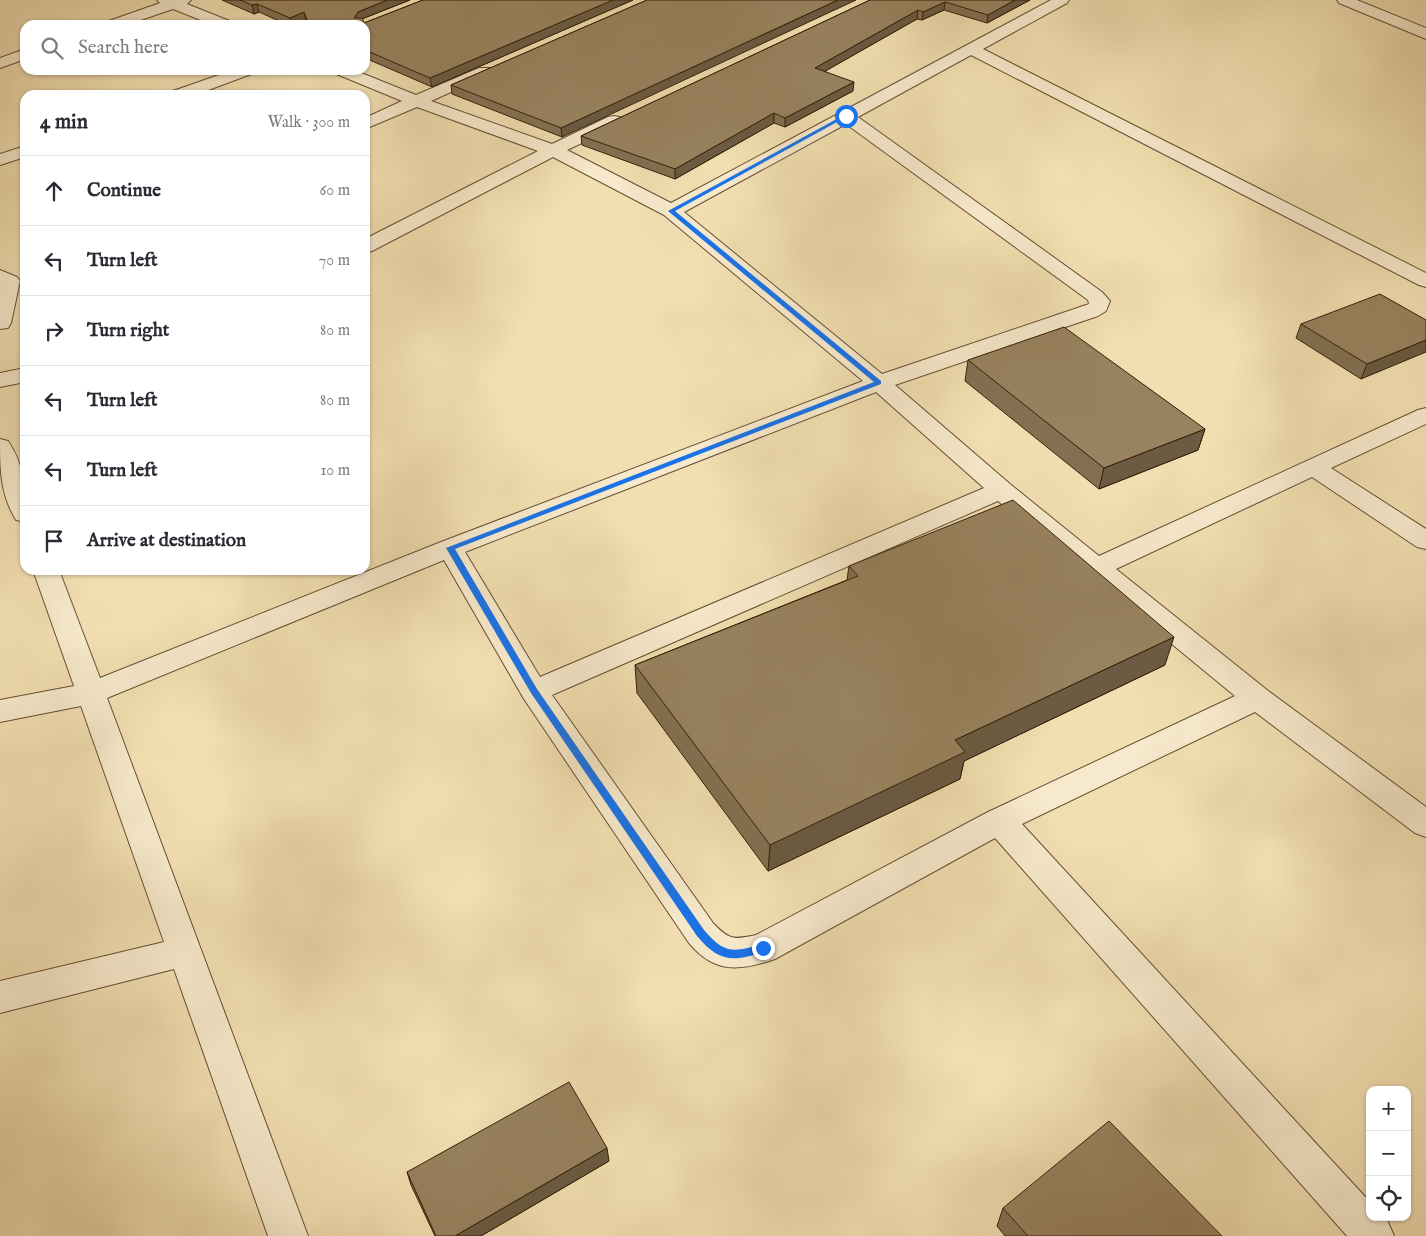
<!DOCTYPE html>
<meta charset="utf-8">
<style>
:root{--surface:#fff;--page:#f2f2f3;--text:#2b2b33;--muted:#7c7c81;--line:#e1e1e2}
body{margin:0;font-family:"IM FELL English",serif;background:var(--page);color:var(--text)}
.controls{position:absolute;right:15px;bottom:15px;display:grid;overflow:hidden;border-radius:10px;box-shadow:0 1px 4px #0004}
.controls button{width:45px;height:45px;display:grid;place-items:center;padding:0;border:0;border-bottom:1px solid var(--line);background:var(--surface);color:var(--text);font:25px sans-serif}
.stop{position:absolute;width:15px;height:15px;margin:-11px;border:4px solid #1a73e8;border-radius:50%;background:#fff}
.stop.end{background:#1a73e8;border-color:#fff;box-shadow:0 1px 5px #0008}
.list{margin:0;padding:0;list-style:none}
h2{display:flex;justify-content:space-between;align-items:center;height:65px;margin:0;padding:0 20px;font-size:21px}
h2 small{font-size:16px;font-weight:400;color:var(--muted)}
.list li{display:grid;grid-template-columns:32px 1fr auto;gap:15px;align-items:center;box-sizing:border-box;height:70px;padding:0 20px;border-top:1px solid var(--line)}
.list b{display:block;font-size:19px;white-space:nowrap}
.list em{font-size:16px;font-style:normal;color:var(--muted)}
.icon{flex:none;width:28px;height:28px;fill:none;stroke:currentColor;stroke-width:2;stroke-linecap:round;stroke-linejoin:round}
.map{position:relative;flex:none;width:1426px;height:1236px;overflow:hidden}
.search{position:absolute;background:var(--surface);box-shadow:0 1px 4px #0004;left:20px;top:20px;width:350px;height:55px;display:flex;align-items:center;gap:12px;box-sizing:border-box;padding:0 18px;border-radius:15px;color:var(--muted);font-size:19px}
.panel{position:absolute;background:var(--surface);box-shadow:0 1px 4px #0004;left:20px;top:90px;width:350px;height:485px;border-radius:15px}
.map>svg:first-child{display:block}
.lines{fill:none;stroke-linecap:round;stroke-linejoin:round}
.minor-casing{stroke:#664e31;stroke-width:2}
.minor{fill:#f7eacc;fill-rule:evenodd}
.wall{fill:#837052;stroke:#371e06}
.shaded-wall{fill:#6a5b42;stroke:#371e06}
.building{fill:#98825f;stroke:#371e06}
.route{fill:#1a73e8}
</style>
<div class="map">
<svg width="1426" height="1236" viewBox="0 0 1426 1236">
<rect width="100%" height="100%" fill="#f2dfb1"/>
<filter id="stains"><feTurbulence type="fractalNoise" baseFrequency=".004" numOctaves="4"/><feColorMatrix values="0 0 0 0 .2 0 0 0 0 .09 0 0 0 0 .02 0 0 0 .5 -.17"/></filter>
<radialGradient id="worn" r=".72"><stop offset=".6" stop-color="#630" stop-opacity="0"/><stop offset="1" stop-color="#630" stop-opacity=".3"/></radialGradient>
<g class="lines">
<g class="minor-casing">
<g id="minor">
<polygon points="157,0 191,0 187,4 232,22 235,25 213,25 173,9 126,25 103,25 106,22 160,3"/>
<path d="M 1051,0 L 1069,0 L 1067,3 L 983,49 L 1426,273 L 1426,287 L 1419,285 L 971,55 L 858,117 L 1102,292 L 1110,301 L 1106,311 L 1098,316 L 895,385 L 1010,484 L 1099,556 L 1418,410 L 1426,408 L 1426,424 L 1331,468 L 1426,529 L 1426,549 L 1417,547 L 1312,477 L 1116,569 L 1267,690 L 1426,807 L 1426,837 L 1415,833 L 1255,712 L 1022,824 L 1370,1202 L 1370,1217 L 1384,1217 L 1388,1222 L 1394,1236 L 1347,1236 L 995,838 L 775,959 C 740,971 715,974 689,943 L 524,699 L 444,560 L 107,698 L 308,1236 L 268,1236 L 174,969 L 0,1013 L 0,981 L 164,942 L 81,706 L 0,722 L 0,700 L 74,686 L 33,570 L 59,570 L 100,678 L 441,542 L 863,381 L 664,215 L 553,157 L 372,251 L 365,253 L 365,239 L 538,151 L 417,107 L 365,129 L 365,118 L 402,101 L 334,73 L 332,70 L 354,70 L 416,95 L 479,68 L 491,68 L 493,71 L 491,74 L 431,101 L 552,144 L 608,117 L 614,116 L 620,117 L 623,121 L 620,125 L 567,150 L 671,203 ZM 846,124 L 1088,300 L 1089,304 L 882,374 L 684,212 ZM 876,392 L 984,488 L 540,677 L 465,552 ZM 998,501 L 1235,696 L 988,812 L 756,935 C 733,940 729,940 713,923 L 552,695 Z"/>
<polygon points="1337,0 1357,0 1426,28 1426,39 1339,3"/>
<polygon points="25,49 25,59 0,68 0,58"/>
<polygon points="233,70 256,70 254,73 195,95 171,95 173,91"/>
<polygon points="25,146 25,157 0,165 0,154"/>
<polygon points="0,270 17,277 20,281 11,323 8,328 0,329"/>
<polygon points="25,368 25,382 0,387 0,373"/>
<path d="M 0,439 L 8,441 C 26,467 25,493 25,522 L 16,520 C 0,494 0,468 0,439 Z"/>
</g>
</g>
<use href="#minor" class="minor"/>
</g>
<g class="wall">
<polygon points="222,0 410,0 362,19 364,23 423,0 633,0 432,87 365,58 365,25 308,25 306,21 295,25 288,25 259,12 254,14"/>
<polygon points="647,0 562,137 452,94 451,85"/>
<polygon points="870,0 1030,0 987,23 944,10 922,20 917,19 825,71 853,91 785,127 774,123 675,179 582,145 581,136"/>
<polygon points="1426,320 1361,379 1296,338 1301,324"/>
<polygon points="968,360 1205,429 1198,450 1099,489 965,381"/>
<polygon points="849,566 1165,665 964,761 960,779 768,871 637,693 635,665 847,580"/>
<polygon points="609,1161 481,1236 435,1236 411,1185 407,1172"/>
<polygon points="1003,1208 1222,1236 1005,1236 997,1226"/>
</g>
<g class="shaded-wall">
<polygon points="387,0 410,0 359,20 354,18 358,12"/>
<polygon points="613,0 633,0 432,87 430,78"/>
<polygon points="838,0 856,0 562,137 561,128"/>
<polygon points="1015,0 1030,0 987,23 988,15"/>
<polygon points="945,2 944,10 922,20 923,12"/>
<polygon points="257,4 259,12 254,14 252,5"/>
<polygon points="918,10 917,19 815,77 815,68"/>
<polygon points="304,12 306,21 295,25 291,25 290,18"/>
<polygon points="854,82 853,91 785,127 785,118"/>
<polygon points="774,113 774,123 675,179 675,169"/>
<polygon points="1426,340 1426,352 1361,379 1367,364"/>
<polygon points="1205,429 1198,450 1099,489 1104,468"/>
<polygon points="1174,637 1165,665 964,761 960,779 768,871 770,845 955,740"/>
<polygon points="607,1148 609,1161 481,1236 455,1236"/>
</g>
<g class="building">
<polygon points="240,0 387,0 358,12 354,18 362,18 364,23 423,0 613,0 430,78 365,50 365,25 309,25 304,12 290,18 257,4 252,5"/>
<polygon points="647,0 838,0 561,128 451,85"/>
<polygon points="870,0 1015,0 988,15 945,2 923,12 918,10 815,68 854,82 785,118 774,113 675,169 581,136"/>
<polygon points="1380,294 1426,320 1426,340 1367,364 1301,324"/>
<polygon points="1064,327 1205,429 1104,468 968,360"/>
<polygon points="1013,500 1174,637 955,740 965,752 770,845 635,665 858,576 849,566"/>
<polygon points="569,1082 607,1148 455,1236 436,1236 407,1172"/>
<polygon points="1109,1121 1222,1236 1028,1236 1003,1208"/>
</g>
<path class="route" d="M 844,115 L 848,116 L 675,211 L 881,381 L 881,384 L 455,549 L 537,689 L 704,930 C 725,955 734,952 763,944 L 768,948 L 766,951 C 735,962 719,963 697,936 L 531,693 L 446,548 L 874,382 L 668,211 Z"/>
<rect width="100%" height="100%" filter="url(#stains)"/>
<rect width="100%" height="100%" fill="url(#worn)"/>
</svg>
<div class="controls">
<button>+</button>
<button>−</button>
<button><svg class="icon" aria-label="locate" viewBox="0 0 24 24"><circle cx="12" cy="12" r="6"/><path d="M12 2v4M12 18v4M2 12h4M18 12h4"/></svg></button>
</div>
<div class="stop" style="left:846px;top:116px"></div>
<div class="stop end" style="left:763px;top:948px"></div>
<div class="search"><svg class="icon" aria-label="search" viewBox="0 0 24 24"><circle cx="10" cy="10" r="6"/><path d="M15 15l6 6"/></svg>Search here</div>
<section class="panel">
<h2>4 min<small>Walk · 300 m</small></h2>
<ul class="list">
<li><svg class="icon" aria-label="ahead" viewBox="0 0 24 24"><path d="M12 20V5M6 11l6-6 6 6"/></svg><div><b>Continue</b></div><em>60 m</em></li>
<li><svg class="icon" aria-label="left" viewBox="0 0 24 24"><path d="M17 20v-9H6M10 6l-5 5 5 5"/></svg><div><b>Turn left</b></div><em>70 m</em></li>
<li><svg class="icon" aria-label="right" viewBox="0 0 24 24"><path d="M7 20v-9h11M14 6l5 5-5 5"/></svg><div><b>Turn right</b></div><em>80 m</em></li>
<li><svg class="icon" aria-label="left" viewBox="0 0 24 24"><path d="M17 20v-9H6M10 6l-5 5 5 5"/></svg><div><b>Turn left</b></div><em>80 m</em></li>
<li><svg class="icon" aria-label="left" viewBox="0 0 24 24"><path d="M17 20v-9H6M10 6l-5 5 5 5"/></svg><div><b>Turn left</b></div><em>10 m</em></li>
<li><svg class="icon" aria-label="arrive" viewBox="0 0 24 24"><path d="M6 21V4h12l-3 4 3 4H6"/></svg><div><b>Arrive at destination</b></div></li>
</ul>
</section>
</div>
